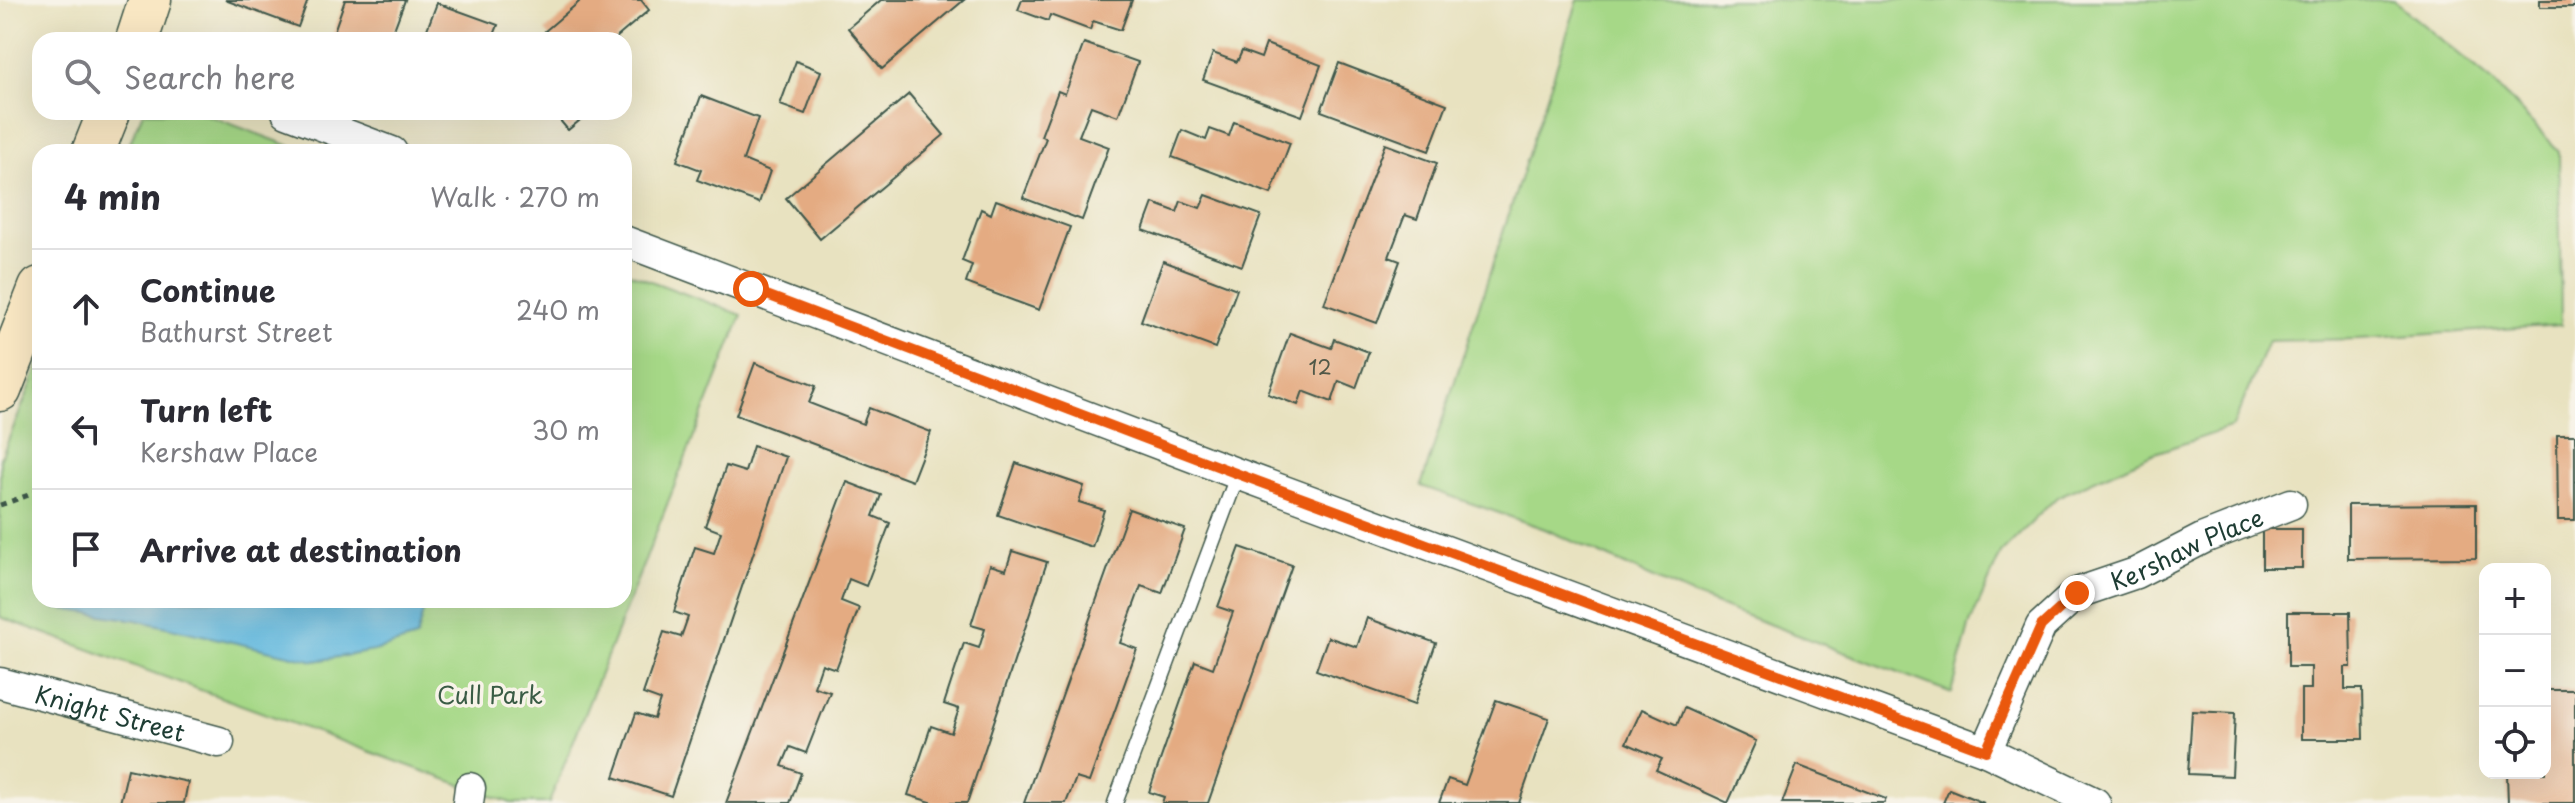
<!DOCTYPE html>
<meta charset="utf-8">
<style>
:root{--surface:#fff;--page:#f2f2f3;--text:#2b2b33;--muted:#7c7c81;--line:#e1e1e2}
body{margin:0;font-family:"Playpen Sans",sans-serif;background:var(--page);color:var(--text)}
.controls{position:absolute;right:24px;bottom:24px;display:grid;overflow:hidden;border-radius:16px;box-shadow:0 8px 32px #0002}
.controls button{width:72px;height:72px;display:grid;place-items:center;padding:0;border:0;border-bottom:2px solid var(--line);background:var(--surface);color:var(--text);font:40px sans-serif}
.stop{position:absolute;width:24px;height:24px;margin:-18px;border:6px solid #ea580c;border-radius:50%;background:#fff}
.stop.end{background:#ea580c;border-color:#fff;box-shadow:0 2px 8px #0008}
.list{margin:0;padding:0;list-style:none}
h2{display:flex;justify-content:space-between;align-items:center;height:104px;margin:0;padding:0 32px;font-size:34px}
h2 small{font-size:26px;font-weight:400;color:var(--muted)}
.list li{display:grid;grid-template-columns:52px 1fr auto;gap:24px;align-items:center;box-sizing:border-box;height:120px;padding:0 32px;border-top:2px solid var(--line)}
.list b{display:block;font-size:30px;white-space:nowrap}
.list p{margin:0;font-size:26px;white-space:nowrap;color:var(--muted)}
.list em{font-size:26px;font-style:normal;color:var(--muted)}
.icon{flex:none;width:44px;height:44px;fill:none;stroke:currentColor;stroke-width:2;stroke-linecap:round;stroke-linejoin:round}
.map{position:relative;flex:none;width:2575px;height:803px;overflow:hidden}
.search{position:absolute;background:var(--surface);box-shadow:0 8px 32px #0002;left:32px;top:32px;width:600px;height:88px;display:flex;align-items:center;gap:20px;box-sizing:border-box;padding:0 28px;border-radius:24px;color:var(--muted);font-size:30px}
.panel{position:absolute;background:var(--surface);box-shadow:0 8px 32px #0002;left:32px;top:144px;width:600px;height:464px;border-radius:24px}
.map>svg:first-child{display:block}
.green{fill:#a6d887;stroke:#628a5e;stroke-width:2}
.water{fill:#61b8de;stroke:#407a89;stroke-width:2}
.building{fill:#e4ab82}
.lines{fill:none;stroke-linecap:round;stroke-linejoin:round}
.service-casing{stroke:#3d5649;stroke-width:17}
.minor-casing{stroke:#3d5649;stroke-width:33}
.secondary-casing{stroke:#3d5649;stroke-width:45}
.path{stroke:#3d5649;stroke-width:5;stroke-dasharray:6 6;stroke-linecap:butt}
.service{stroke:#fff;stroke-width:14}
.minor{stroke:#fff;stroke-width:30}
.secondary{stroke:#f9e7c3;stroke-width:42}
.route{stroke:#ea580c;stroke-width:10}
.labels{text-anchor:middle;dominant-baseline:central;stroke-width:7;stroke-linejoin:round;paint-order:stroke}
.number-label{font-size:20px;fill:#505848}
.street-label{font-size:24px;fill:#1f3d34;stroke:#f7f3e8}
.park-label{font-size:24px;fill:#3a5c45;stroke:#f7f3e8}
</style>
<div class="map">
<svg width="2575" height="803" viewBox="0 0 2575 803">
<rect width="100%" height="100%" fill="#f7f3e8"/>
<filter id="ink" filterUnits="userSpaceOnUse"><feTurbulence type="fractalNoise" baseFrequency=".0125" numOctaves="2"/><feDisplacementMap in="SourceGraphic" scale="16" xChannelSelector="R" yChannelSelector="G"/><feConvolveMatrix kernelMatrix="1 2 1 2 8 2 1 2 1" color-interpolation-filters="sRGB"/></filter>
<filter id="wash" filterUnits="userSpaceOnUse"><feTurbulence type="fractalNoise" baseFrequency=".006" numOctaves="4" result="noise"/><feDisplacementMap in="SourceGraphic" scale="32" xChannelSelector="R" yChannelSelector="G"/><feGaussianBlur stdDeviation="1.8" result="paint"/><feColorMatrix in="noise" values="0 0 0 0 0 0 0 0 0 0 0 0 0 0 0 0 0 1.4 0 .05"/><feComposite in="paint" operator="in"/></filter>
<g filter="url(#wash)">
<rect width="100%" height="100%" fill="#e8e2c0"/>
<g class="green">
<polygon points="1578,0 2393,0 2492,81 2559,151 2561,325 2359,339 2268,341 2233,427 2152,454 2057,497 2001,553 1969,626 1952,693 1694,596 1545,529 1421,486"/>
<polygon points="143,112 199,112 306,152 126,152"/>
<polygon points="624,271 742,315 549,803 511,803 0,617 0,460 40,363 40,600 624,600"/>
</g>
<polygon class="water" points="52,600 425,600 426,601 416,638 374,651 315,661 136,620 55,608"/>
<g id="blocks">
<g class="building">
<polygon points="225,0 308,0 298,27"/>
<polygon points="345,0 405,0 390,40 331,40"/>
<polygon points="578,0 641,0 649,10 616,38 618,40 553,40 545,31 579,2"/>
<polygon points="881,0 964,0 882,69 848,28"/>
<polygon points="1022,0 1132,0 1121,30 1093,21 1090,30 1050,15 1048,21 1018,10"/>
<rect x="2540" y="0" width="35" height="7"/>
<polygon points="437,3 498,25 492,40 423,40"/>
<polygon points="1084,43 1138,62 1118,116 1091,106 1079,136 1109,147 1082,220 1023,198 1046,138 1041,136 1058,91 1065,94"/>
<polygon points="1266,44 1321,65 1302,116 1203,80 1213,53 1237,62 1242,51 1261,58"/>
<polygon points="796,61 821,71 805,114 780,105"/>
<polygon points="1339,63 1447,104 1429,151 1321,111"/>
<polygon points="909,94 944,135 820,239 786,198"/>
<polygon points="701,96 758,118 743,160 770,171 759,203 697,180 701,170 677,161"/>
<polygon points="553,112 590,112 568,130"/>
<polygon points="1234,122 1290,143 1271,194 1172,157 1182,130 1206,140 1210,129 1229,136"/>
<polygon points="1385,144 1437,163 1417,219 1405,215 1389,257 1400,261 1377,323 1324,304"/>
<polygon points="1206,195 1261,215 1242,266 1143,230 1153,203 1177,212 1181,201 1200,208"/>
<polygon points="996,200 1070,227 1039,310 966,283 972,265 962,261 981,209 991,214"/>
<polygon points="1163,261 1237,289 1215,348 1141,321"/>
<polygon points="1290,333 1331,348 1334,339 1369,352 1356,388 1339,381 1332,402 1303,391 1298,405 1268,394"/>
<polygon points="755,363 816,386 809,403 863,424 869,408 931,432 912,481 736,415"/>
<polygon points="2557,435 2575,435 2575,520 2558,520"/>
<polygon points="753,446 786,457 671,796 614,777 636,713 654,719 660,700 643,694 664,632 681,637 688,617 674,612 695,547 714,553 721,532 705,526 726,466 745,472"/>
<polygon points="1016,463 1084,486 1079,502 1104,510 1092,547 998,515"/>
<polygon points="847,482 881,495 873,516 890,523 866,586 849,579 841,601 859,608 836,669 822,664 814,687 830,692 806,753 790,747 782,766 801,773 790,803 726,803"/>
<polygon points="2476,504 2476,558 2348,559 2348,505"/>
<polygon points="1129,509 1185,529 1162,593 1141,586 1120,643 1137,649 1089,782 1076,778 1066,803 1024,803"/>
<rect x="2262" y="529" width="40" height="39"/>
<polygon points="1240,547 1292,565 1208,803 1162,803 1164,797 1149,792 1195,661 1213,668 1233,612 1218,607"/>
<polygon points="1012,551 1047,562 967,803 934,803 908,795 931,726 951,733 959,709 944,704 964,643 979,648 985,629 971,625 990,565 1006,570"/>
<polygon points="2288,612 2350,612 2351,667 2345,667 2345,689 2362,689 2363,739 2301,739 2301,689 2311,689 2311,667 2288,667"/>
<polygon points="1367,618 1436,643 1414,705 1316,670 1328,637 1357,647"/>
<polygon points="2545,690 2575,690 2575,803 2508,803 2507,773 2545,773"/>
<polygon points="1496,700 1549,718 1519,803 1439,803 1448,779 1465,785"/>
<polygon points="1684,708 1756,741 1728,803 1656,770 1662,759 1626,743 1642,709 1677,725"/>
<polygon points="2192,711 2235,713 2232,776 2188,774"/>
<polygon points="1797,765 1886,799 1884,803 1782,803"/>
<polygon points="128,769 188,782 184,803 120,803"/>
<polygon points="1949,789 1984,803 1943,803"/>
</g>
</g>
</g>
<g filter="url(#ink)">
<use href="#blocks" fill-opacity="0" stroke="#3d5649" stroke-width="2"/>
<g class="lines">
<g class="service-casing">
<polyline id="service" points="1115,803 1238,474"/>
</g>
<g class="minor-casing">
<g id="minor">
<polyline points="287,112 392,152"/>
<polyline points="624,241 1238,474 1986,751 2095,803"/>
<path id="s1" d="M 0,683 L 219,742"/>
<path id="s2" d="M 1986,751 L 2041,626 L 2077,593 L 2136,573 L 2204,538 L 2291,504"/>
<polyline points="468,803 470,788"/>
</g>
</g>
<g class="secondary-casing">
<g id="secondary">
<polyline points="137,40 150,0"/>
<polyline points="93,152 109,112"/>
<polyline points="0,390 40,288"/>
</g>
</g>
<polyline class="path" points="0,505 40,491"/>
<use href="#service" class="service"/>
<use href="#minor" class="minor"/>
<use href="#secondary" class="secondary"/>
</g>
</g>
<g class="lines" filter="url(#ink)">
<polyline class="route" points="751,289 1238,474 1986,751 2041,626 2077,593"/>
</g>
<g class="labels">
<g class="number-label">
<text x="1320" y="367">12</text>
</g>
<g class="street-label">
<text stroke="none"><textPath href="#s2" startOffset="304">Kershaw Place</textPath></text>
<text stroke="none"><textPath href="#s1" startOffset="114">Knight Street</textPath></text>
</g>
<g class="park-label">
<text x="490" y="694">Cull Park</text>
</g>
</g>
</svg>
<div class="controls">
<button>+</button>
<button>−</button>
<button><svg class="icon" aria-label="locate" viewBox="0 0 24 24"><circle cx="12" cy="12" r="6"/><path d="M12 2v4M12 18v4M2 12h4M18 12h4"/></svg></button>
</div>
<div class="stop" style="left:751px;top:289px"></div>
<div class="stop end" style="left:2077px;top:593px"></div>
<div class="search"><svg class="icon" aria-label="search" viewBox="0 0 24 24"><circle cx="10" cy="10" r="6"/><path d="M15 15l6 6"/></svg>Search here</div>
<section class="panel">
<h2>4 min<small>Walk · 270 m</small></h2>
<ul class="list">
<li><svg class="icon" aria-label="ahead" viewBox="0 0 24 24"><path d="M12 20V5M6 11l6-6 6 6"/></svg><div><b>Continue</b><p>Bathurst Street</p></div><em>240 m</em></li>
<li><svg class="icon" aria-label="left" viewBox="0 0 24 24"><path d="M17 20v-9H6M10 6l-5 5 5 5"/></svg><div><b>Turn left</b><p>Kershaw Place</p></div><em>30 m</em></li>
<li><svg class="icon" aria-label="arrive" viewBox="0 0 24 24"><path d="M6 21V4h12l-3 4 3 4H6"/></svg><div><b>Arrive at destination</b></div></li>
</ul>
</section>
</div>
